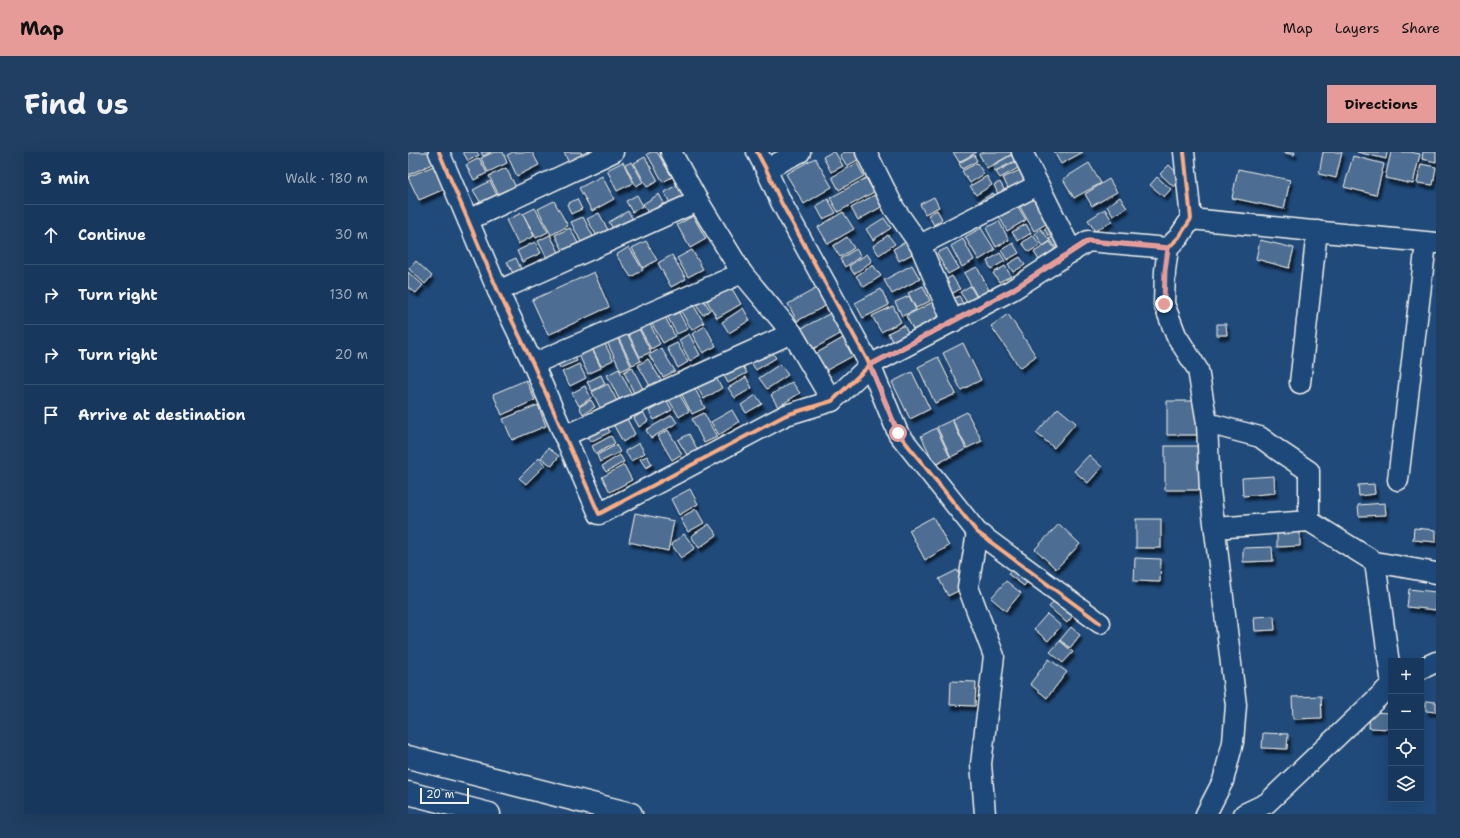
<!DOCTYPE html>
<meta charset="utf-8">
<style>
:root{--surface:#17385c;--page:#203f62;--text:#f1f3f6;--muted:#9eacbb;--line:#365272;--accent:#e69b98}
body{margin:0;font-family:"Shantell Sans",sans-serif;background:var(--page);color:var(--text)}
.controls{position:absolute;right:12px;bottom:12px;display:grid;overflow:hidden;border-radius:0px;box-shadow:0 4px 16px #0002}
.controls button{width:36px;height:36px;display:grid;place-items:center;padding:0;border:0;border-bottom:1px solid var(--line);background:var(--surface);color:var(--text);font:20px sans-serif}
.scale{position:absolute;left:12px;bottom:10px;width:49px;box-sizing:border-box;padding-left:4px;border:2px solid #f4f1e8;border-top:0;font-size:11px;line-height:14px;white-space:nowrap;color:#f4f1e8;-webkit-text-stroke:3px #1f4a7a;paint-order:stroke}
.stop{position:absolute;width:12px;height:12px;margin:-9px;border:3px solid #e69b98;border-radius:50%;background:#fff}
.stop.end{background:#e69b98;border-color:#fff;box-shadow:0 1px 4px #0008}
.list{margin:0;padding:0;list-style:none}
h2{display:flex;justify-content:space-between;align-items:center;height:52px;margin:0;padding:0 16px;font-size:17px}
h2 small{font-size:13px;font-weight:400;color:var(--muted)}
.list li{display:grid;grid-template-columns:26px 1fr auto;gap:12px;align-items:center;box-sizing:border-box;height:60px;padding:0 16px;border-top:1px solid var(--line)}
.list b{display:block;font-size:15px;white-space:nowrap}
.list em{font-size:13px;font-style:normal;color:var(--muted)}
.icon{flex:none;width:22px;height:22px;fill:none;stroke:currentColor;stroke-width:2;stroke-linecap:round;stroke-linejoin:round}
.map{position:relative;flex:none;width:1028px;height:662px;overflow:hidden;border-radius:0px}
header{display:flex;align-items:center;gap:24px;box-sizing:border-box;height:56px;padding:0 20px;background:var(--accent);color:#111}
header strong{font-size:19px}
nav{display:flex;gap:22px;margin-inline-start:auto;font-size:14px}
.intro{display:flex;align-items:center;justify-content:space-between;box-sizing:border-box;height:96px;padding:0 24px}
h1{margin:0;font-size:28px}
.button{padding:10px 18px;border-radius:0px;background:var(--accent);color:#111;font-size:14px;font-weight:700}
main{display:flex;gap:24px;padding:0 24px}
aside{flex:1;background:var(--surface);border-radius:0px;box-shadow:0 4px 16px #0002}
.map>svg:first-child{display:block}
.building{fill:#4d6e92;stroke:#f4f1e8;filter:url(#shadow)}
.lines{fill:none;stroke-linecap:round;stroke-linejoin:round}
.minor-casing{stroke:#f4f1e8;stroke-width:23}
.highway-casing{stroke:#f4f1e8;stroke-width:25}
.minor{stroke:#1f4a7a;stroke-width:20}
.highway{stroke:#1f4a7a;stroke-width:22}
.cycleway-casing{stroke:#1f4a7a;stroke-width:6}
.cycleway{stroke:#ffac80;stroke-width:4}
.route{stroke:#e69b98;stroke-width:5}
</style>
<header>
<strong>Map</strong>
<nav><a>Map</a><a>Layers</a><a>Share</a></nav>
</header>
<div class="intro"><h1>Find us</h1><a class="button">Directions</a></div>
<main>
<aside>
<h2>3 min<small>Walk · 180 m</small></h2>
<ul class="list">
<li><svg class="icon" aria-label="ahead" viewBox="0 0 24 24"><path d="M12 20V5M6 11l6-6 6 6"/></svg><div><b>Continue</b></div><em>30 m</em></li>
<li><svg class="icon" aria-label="right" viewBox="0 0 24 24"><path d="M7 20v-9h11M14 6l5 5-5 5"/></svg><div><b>Turn right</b></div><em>130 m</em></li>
<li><svg class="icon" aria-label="right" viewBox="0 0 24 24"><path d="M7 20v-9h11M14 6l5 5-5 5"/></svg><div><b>Turn right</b></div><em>20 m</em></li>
<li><svg class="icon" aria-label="arrive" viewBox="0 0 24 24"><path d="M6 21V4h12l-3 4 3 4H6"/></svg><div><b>Arrive at destination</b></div></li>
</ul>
</aside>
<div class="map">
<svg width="1028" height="662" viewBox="0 0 1028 662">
<defs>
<filter id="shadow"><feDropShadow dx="2.5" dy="4.5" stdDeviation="1" flood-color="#0009"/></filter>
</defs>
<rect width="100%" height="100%" fill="#1f4a7a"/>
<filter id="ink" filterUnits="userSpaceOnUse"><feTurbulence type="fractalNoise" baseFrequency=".025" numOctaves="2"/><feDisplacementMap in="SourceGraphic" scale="8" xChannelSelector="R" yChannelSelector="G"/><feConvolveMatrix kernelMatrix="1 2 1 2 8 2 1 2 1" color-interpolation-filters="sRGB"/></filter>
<g filter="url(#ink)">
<g class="building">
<polygon points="4,0 24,0 28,10 0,23 0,2"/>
<polygon points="55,0 69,0 71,3 60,9"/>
<polygon points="73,0 83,0 75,4"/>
<polygon points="86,0 95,0 99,11 80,20 73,6"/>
<polygon points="105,0 124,0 131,13 109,24 99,3"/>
<polygon points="156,0 173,0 177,10 163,16"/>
<polygon points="243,0 249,0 264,25 255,30 239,2"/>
<polygon points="424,0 427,0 435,14 423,20 415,5"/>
<polygon points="437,0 450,0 453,6 439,14 432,3"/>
<polygon points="545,0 569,0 551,10"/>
<polygon points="575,0 606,0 606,1 579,16 571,2"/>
<polygon points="646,0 675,0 653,12"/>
<polygon points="874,0 887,0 886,3"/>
<polygon points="915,0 934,0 928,26 911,22"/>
<polygon points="949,0 979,0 978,7"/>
<polygon points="983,0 1002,0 1012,2 1005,32 977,26"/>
<polygon points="1015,0 1028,0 1028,10 1014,7"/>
<polygon points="605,2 609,8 587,19 584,14"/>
<polygon points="566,3 569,9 554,17 551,11"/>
<polygon points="945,4 976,12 968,43 936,35"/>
<polygon points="237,5 250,29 239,35 226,11"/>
<polygon points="71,6 79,21 66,28 58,13"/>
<polygon points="407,6 424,35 396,52 378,22"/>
<polygon points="609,9 612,15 592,26 588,20"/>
<polygon points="215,10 225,31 209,39 199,18"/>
<polygon points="224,10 235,30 228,34 217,13"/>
<polygon points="449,11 456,24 431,38 424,25"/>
<polygon points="569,11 576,22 562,31 554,19"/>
<polygon points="681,11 693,31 666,46 655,27"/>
<polygon points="30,12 41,35 11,48 0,25"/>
<polygon points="1013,12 1028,15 1025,33 1009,31"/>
<polygon points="761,13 774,26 766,35 752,22"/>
<polygon points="98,16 109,37 92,45 81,24"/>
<polygon points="614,17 621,30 602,40 595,26"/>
<polygon points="830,17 882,28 876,57 824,46"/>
<polygon points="194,24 206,47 184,59 171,36"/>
<polygon points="579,24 584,33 568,43 562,34"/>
<polygon points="749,25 763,37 756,45 742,33"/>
<polygon points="458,26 466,40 430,60 422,46"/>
<polygon points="701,27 709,40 684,54 677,42"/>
<polygon points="82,29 90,45 74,53 65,38"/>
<polygon points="592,30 599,43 592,46 586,33"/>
<polygon points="271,32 278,45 263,53 256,40"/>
<polygon points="470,41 477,53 450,68 443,56"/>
<polygon points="585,41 590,50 575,58 570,50"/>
<polygon points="251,42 256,51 240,61 235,52"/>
<polygon points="229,43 235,54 224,60 218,49"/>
<polygon points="526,45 531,55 517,62 512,52"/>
<polygon points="629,45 643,69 626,79 612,55"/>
<polygon points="712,45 719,56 705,64 699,54"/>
<polygon points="169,47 174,57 163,62 159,52"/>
<polygon points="420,47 428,61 415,67 408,54"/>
<polygon points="146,49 160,74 143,83 130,57"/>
<polygon points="609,53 618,68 599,79 591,64"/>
<polygon points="127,56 140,80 128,86 115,62"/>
<polygon points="697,57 704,69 687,79 680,68"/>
<polygon points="529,58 534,67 526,73 520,63"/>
<polygon points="220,59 227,71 208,82 201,70"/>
<polygon points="435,60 446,77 420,92 410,75"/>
<polygon points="114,61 126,84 110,92 98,68"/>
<polygon points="191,61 201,80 190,86 179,67"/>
<polygon points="285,64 298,87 282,96 269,73"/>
<polygon points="175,65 187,88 175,94 163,70"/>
<polygon points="476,66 483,76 465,88 458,77"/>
<polygon points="591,69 601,88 588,95 578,76"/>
<polygon points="618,72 623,81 610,89 604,80"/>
<polygon points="642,72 647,80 641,84 636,77"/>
<polygon points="162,76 173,97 158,104 147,83"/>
<polygon points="573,76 587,98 571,108 557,85"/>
<polygon points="633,77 642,89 635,94 627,81"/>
<polygon points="649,82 656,92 649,97 641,87"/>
<polygon points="142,83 153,104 141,110 130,89"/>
<polygon points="480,83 487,92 471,103 465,94"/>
<polygon points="625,83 632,93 621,100 614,91"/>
<polygon points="439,85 446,96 432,105 425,94"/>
<polygon points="555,87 566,108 554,115 543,94"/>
<polygon points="501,88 508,100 491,109 485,97"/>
<polygon points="852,88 886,96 881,116 848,107"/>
<polygon points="238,89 249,108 235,116 224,96"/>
<polygon points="127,90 133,101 114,110 109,99"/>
<polygon points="642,90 647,97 631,108 626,100"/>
<polygon points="605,91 611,101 599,108 593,98"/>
<polygon points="221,95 235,118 223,125 208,103"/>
<polygon points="539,96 551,116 540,122 529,101"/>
<polygon points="448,97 453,104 437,115 432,107"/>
<polygon points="284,98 295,117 280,125 269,106"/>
<polygon points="592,101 597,109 583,117 579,109"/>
<polygon points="459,102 464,109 446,122 441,114"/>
<polygon points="264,103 278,127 263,135 250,111"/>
<polygon points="612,105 617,113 605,120 600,112"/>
<polygon points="108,106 114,119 106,123 99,110"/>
<polygon points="8,109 24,124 17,132 1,117"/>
<polygon points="465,113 473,124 456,135 448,124"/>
<polygon points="504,113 512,127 484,142 476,128"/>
<polygon points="597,114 603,124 591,130 585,121"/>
<polygon points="569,115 582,140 570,146 556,121"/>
<polygon points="0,120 15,133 8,141 0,135"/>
<polygon points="186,120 201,155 140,183 124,148"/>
<polygon points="544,124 552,137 542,143 534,130"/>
<polygon points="515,134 522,149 508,156 500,141"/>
<polygon points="562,134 570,147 560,152 552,140"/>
<polygon points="323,135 333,152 309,166 299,149"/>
<polygon points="409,136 419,153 389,169 380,152"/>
<polygon points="473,137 481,153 455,166 447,151"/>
<polygon points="501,144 508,158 494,164 487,150"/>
<polygon points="551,144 558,157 546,163 539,150"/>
<polygon points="295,147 302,158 295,163 287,152"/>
<polygon points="283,149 296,171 284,178 271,156"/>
<polygon points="525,150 534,167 507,181 498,164"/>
<polygon points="485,154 493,170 473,180 464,164"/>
<polygon points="335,156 342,168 321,181 314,170"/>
<polygon points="270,159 280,177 269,182 259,164"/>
<polygon points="423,161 434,181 403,198 392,177"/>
<polygon points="600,162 628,204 612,216 583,174"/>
<polygon points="256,163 267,184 255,191 243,170"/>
<polygon points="239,166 252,192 243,197 229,171"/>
<polygon points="809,172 818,172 819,183 809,183"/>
<polygon points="229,173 243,200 232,205 218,177"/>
<polygon points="496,173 501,183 485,191 480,181"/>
<polygon points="297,174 308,194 295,201 284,182"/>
<polygon points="218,179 233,209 224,213 209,183"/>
<polygon points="281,182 292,203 282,209 271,188"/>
<polygon points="208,183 223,214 213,219 198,188"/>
<polygon points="435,186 445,204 417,219 407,202"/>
<polygon points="195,188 205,208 193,214 183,194"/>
<polygon points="269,191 280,210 270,216 259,196"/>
<polygon points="555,191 573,228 553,238 535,201"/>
<polygon points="183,195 193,216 180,222 170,201"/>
<polygon points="361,195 368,206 348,218 341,208"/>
<polygon points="253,196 267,219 255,225 241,203"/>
<polygon points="164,198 169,209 152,216 147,206"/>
<polygon points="530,205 548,242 527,251 510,215"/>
<polygon points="240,207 253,228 242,234 230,213"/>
<polygon points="331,207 339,221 320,231 312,217"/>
<polygon points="171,212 178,226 162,234 154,220"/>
<polygon points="372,212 380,223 359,237 351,226"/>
<polygon points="224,215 236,239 227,243 216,220"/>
<polygon points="211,217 224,243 212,249 199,223"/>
<polygon points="504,220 522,257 502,267 484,230"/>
<polygon points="193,223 197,232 184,239 179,230"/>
<polygon points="307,224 314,236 296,247 289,235"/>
<polygon points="338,225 344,236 327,246 320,236"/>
<polygon points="118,228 127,248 94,263 85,242"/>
<polygon points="384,230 392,241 370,255 363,243"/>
<polygon points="284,231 297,256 284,262 271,237"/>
<polygon points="200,232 210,251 194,259 184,240"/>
<polygon points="177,234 183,246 171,254 164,241"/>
<polygon points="271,242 281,259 271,265 261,248"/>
<polygon points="348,243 354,252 338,261 333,253"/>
<polygon points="183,248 187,255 175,262 171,255"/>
<polygon points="259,249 264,258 246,268 241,259"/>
<polygon points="759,249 789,249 790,283 759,283"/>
<polygon points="130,253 138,274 104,288 95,267"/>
<polygon points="650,256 668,271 646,296 628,281"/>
<polygon points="324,258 331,270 311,283 303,270"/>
<polygon points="235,260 240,269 231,275 226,266"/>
<polygon points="559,260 574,289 559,296 544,267"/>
<polygon points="296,261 309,285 296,291 284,267"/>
<polygon points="264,263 269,271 243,286 238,278"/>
<polygon points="218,265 227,282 215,290 205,272"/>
<polygon points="544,268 558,297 543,305 529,275"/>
<polygon points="198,272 202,280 182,290 178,282"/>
<polygon points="528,276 542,305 527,313 513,284"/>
<polygon points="260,278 274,302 264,308 250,284"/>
<polygon points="281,282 292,302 282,308 270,288"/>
<polygon points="203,284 207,291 188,302 184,294"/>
<polygon points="231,291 237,301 223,309 217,299"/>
<polygon points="208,293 212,300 192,310 189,303"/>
<rect x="757" y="294" width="36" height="44"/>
<polygon points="140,296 151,304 144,314 133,306"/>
<polygon points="212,303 216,310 198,320 194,314"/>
<polygon points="681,303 694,315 680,331 666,319"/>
<polygon points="239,304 244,312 238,316 232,307"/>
<polygon points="131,306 137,313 118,332 111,326"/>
<polygon points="216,313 224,328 202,340 194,325"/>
<polygon points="866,324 867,341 835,344 834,326"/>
<polygon points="966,332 967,342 951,344 950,333"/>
<polygon points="282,337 290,352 271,363 263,347"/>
<polygon points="977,351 978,363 951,364 950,353"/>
<polygon points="288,357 296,371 280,380 272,366"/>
<polygon points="227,361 266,369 260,399 221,390"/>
<polygon points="525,365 541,394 517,408 501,378"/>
<rect x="728" y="367" width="25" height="29"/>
<polygon points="301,372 309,383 291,396 283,384"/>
<polygon points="651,372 672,392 648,417 627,397"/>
<polygon points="892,376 892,394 869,395 869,377"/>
<polygon points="1006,376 1028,378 1028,390 1005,388"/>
<polygon points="276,382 287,396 273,406 263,392"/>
<polygon points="864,395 865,409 835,410 835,396"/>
<polygon points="727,406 753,407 752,430 726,429"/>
<polygon points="607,413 623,426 616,434 600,422"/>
<polygon points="549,418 558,435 540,444 531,427"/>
<polygon points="598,429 613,441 598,459 583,446"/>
<polygon points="1001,437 1028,440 1028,458 999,455"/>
<polygon points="649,445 667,461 659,471 641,455"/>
<polygon points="639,462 653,474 640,489 626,477"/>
<polygon points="866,464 867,478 847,479 846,465"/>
<polygon points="663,475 672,483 662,496 652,488"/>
<polygon points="652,489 665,500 655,511 642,500"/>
<polygon points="641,507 659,520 639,546 622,532"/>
<polygon points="543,529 568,530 567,554 542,553"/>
<polygon points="913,544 914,566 885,567 884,545"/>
<polygon points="1018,549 1028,550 1028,560 1018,559"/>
<polygon points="962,560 983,561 983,577 961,576"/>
<polygon points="855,581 880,582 879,597 854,596"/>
</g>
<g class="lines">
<g class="minor-casing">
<g id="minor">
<polyline points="31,0 90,139 125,212 191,362 378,263 424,249 462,213 604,138 680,89 760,96 771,85 783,67 776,0"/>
<polyline points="263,0 290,49 334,121 384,181 424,249"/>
<polyline points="349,0 358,17 373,50 462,213 490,281 569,380 692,471"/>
<polyline points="458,0 486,56 512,93 545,170"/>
<polyline points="614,0 664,100"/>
<polyline points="358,17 392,0"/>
<polyline points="783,67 1028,91"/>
<polyline points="60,68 205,0"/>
<polyline points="512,93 630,33"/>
<polyline points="760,96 757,119 756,152 768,183 790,218 799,271 802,338 828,553 825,590 815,629 798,662"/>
<polyline points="90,139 290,49"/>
<polyline points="125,212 334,121"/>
<polyline points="892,231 909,79"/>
<polyline points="799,271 852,285 871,299 901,319 901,369"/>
<polyline points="156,284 384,181"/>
<polyline points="990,328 1018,91"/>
<polyline points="807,376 901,369 967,410 1028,421"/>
<polyline points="569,380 560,435 586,504 573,612 577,662"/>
<polyline points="967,410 983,526"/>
<polyline points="1013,517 1028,510"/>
<polyline points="836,662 859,651 983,533"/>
</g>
</g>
<g class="highway-casing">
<g id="highway">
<polyline points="0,605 223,662"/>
<polyline points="0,641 81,662"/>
</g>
</g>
<use href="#minor" class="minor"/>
<use href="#highway" class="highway"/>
<g class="cycleway-casing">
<g id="cycleway">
<polyline points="31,0 90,139 125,212 191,362 378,263 424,249 462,213 604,138 680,89 760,96 771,85 783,67 776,0"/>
<polyline points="349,0 358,17 373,50 462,213 490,281 569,380 692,471"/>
</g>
</g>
<use href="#cycleway" class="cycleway"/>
</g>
</g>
<g class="lines" filter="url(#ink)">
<polyline class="route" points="490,281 462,213 604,138 680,89 760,96 757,119 756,152"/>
</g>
</svg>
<div class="controls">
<button>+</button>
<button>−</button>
<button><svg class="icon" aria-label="locate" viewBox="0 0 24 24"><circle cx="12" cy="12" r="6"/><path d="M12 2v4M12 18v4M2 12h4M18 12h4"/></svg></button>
<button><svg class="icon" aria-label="layers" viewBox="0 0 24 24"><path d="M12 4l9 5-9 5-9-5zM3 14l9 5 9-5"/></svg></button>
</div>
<div class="scale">20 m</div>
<div class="stop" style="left:490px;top:281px"></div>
<div class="stop end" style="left:756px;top:152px"></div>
</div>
</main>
